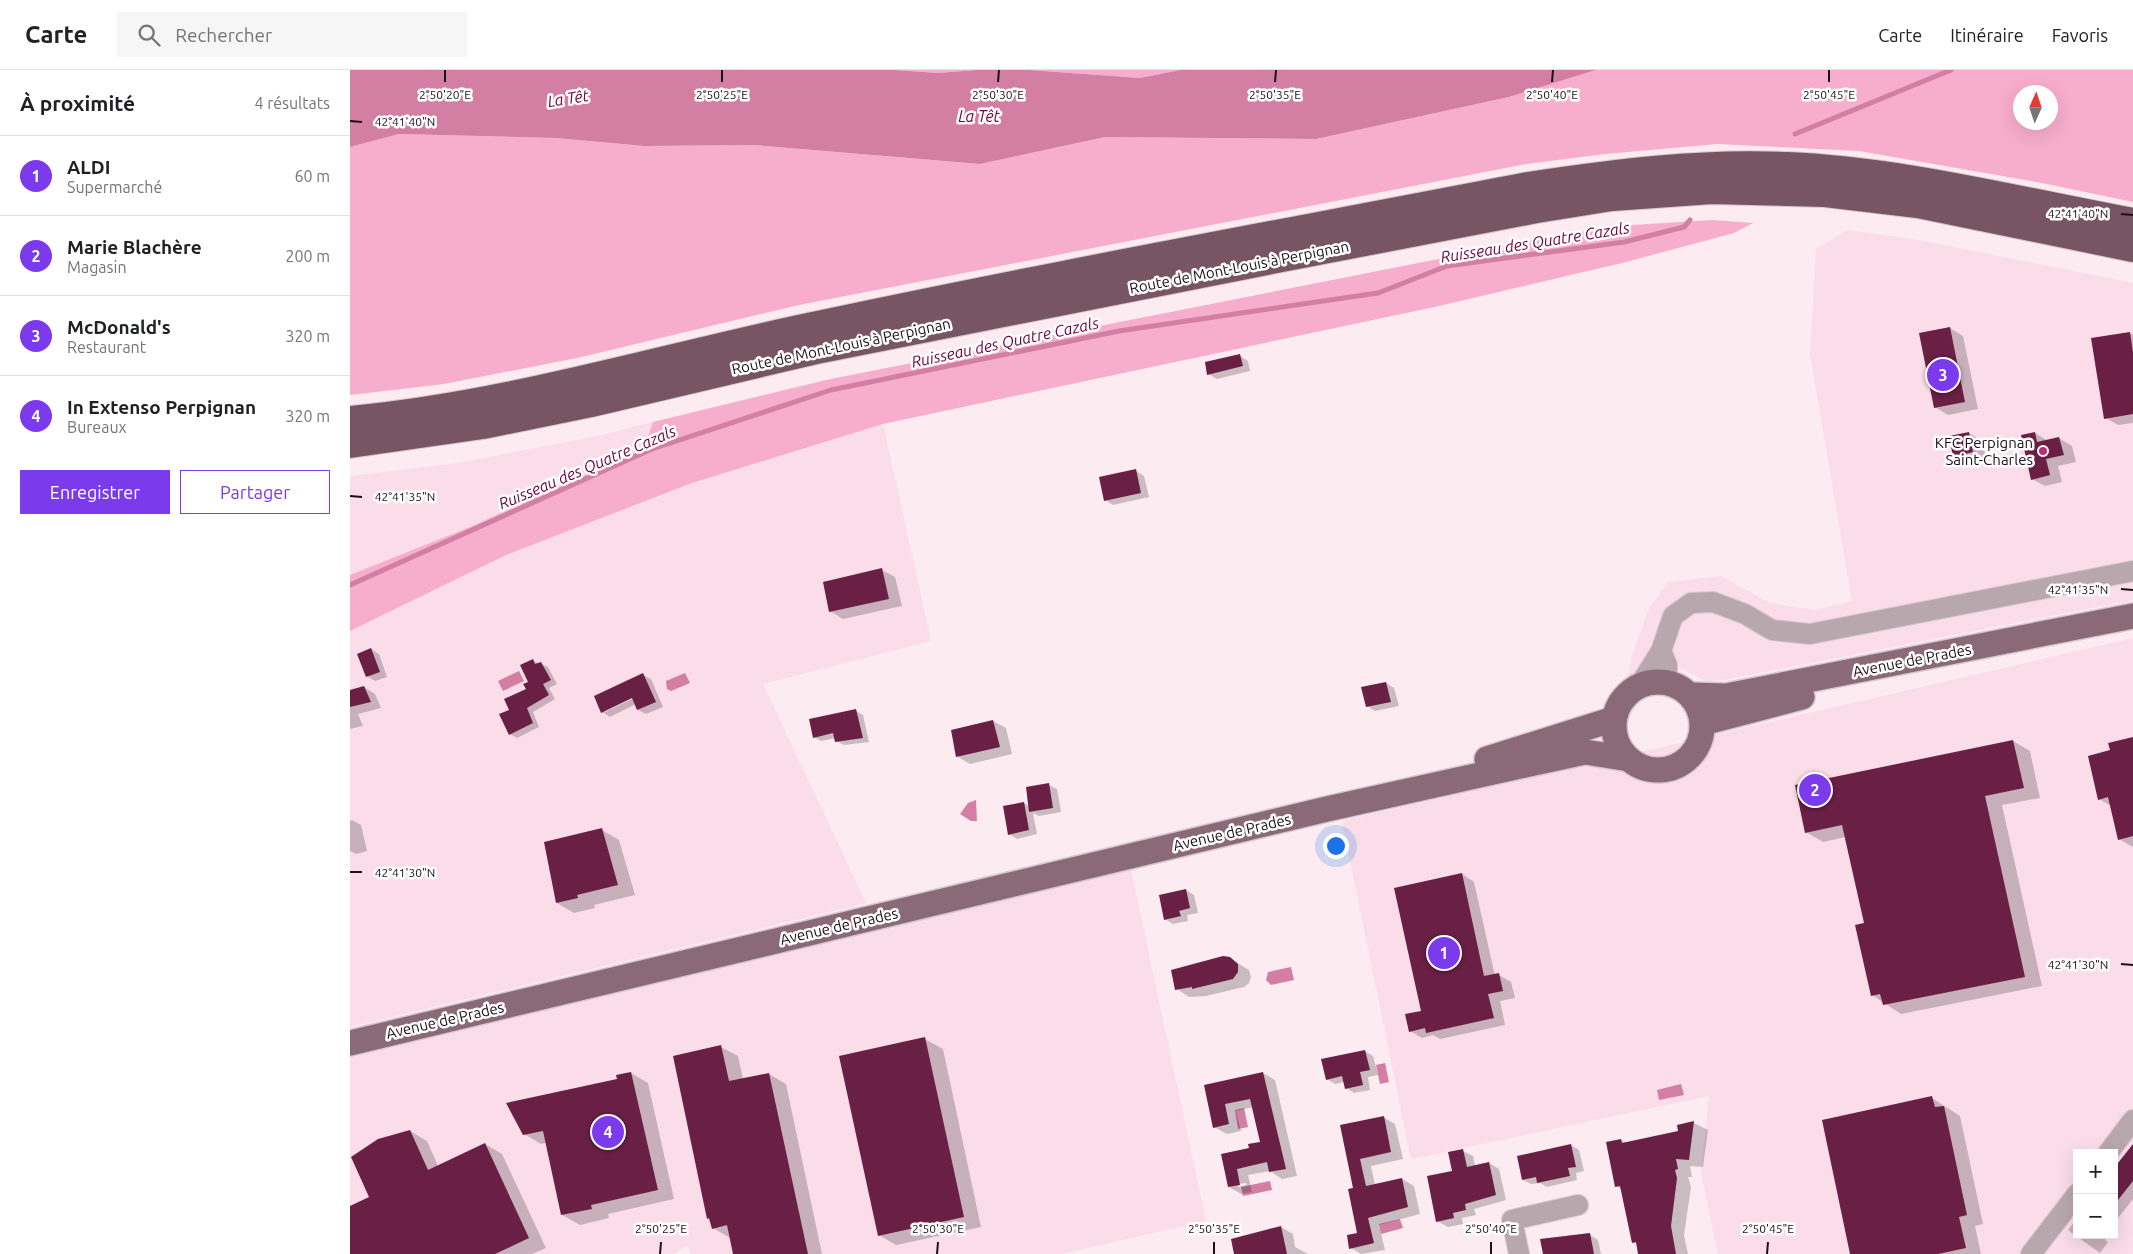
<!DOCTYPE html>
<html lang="fr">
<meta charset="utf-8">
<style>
:root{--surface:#fff;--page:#f6f6f6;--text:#202124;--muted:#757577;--line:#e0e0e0;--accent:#7c3aed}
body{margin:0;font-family:Ubuntu,sans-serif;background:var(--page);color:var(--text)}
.controls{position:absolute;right:15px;bottom:15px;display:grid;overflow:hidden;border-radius:0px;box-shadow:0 5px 20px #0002}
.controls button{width:45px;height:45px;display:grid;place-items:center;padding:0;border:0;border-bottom:1px solid var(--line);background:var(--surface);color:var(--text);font:25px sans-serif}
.compass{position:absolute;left:1663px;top:15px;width:45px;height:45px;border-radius:50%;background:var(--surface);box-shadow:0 5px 20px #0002;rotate:3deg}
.you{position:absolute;left:985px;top:775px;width:18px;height:18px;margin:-12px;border:4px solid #fff;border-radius:50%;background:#1a73e8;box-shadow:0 0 0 8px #1a73e833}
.badge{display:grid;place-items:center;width:32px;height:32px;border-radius:50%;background:var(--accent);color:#fff;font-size:16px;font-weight:700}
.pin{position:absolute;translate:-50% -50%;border:2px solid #fff;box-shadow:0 1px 5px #0006}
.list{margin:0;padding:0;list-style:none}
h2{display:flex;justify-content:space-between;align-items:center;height:65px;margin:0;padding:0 20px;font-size:21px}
h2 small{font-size:16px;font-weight:400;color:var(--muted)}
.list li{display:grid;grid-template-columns:32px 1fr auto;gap:15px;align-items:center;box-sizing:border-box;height:80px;padding:0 20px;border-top:1px solid var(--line)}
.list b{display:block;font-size:19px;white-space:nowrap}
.list p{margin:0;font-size:16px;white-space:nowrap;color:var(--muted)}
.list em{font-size:16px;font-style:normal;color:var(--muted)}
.actions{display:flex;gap:10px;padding:15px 20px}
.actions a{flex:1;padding:11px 0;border:1px solid var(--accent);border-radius:0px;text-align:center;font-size:18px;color:var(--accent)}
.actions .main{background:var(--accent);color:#fff}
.icon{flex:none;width:28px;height:28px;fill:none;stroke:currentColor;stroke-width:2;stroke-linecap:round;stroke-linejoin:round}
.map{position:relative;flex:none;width:1783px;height:1184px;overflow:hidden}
header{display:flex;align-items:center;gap:30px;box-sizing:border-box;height:70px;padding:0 25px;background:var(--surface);border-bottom:1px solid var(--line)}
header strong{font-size:24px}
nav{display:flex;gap:28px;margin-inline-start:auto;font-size:18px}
.search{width:350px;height:45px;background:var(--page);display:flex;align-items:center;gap:12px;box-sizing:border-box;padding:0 18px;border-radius:0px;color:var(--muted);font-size:19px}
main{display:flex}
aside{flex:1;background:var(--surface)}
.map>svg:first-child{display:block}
.built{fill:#fbdde9;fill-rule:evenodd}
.green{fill:#f7adcc;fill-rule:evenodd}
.water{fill:#d37ea3}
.shadow{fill:#0003;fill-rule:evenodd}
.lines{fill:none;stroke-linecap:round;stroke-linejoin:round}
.stream{stroke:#d37ea3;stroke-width:5}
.building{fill:#6a1f45}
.minor-casing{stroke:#d8c8ce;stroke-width:22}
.major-casing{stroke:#d8c8ce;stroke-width:28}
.highway-casing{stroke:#d8c8ce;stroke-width:30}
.minor{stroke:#b9a7ae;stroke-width:20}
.major{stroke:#896a76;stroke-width:25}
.highway{stroke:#775562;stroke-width:28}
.ticks{fill:none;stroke:#1c0f15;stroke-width:2}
.poi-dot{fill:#b42f75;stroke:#fff;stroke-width:2}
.labels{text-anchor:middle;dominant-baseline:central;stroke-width:5;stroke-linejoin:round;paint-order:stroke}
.street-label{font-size:15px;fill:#1c0f15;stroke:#fff}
.poi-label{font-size:15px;fill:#1c0f15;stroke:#fff;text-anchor:end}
.water-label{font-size:16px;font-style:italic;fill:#6e0342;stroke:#fff}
.ticks-label{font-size:12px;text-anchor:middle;fill:#1c0f15;stroke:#fff;stroke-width:5;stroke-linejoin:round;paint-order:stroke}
</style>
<header>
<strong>Carte</strong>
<div class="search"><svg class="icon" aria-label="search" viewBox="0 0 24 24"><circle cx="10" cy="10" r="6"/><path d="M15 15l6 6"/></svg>Rechercher</div>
<nav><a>Carte</a><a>Itinéraire</a><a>Favoris</a></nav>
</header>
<main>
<aside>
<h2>À proximité<small>4 résultats</small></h2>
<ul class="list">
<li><span class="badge">1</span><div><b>ALDI</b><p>Supermarché</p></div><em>60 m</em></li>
<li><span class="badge">2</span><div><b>Marie Blachère</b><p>Magasin</p></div><em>200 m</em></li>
<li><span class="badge">3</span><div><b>McDonald's</b><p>Restaurant</p></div><em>320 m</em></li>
<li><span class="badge">4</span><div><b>In Extenso Perpignan</b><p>Bureaux</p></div><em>320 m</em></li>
</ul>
<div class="actions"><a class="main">Enregistrer</a><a>Partager</a></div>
</aside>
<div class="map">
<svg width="1783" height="1184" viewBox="0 0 1783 1184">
<rect width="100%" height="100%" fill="#fcebf1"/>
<g class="built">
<polygon points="1498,160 1563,169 1783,213 1783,530 1379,609 1357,612 1331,598 1277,611 1284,580 1298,540 1318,512 1371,506 1420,533 1464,540 1502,531 1460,284 1466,179"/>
<polygon points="303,352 294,378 120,457 0,505 0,406 108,393 248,366"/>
<polygon points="533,354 581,571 413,614 516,833 0,957 0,561 156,485 342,413"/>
<path d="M 1783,568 L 1783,1184 L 1368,1184 L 1351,1103 L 1359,1026 L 1061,1089 L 992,751 ZM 1727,1083 L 1764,1083 L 1764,1165 L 1727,1165 Z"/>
<polygon points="781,800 856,1151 711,1184 341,1184 337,1175 324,1184 0,1184 0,984"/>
</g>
<g class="green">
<polygon points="545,0 626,0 588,3"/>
<polygon points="679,0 830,0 790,8"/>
<path d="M 1246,0 L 1783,0 L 1783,132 L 1692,113 L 1509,81 L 1367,74 L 1255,84 L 1176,94 L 449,235 L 227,288 L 94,314 L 0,325 L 0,77 L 49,64 L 206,68 L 294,76 L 404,75 L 630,94 L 755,67 L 966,69 L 1159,27 ZM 1670,22 L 1700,22 L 1700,52 L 1670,52 Z"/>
<polygon points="1363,150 1403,153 1384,163 1272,193 1089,236 533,354 342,413 156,485 0,561 0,505 120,457 294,378 303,352 476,310 1195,168 1266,156"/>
</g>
<g class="water">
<polygon points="0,0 545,0 588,3 626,0 679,0 790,8 830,0 1246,0 1159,27 966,69 755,67 630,94 404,75 294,76 206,68 49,64 0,77"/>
<polygon points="169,601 174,611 153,621 148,611"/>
<polygon points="335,603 340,613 321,621 317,619 316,611"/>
<polygon points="626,730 627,751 621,751 610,744 618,733"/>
<polygon points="941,897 944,910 921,915 916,910 918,902"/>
<polygon points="1035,993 1039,1012 1030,1014 1026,995"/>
<polygon points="1331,1014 1334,1025 1309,1030 1307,1020"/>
<polygon points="894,1038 898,1057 888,1059 885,1040"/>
<polygon points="920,1111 922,1120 893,1126 891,1117"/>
<polygon points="1050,1149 1053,1158 1031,1164 1029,1154"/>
</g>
<g class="shadow">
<polygon points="1600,258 1613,266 1628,339 1598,345 1585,337"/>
<polygon points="1779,263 1783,265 1783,353 1768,355 1756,348"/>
<polygon points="890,286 898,291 900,301 867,309 858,304"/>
<polygon points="1619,363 1632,371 1636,389 1617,393 1604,386"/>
<polygon points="1685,363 1698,371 1709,368 1722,376 1726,392 1708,396 1712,412 1695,416 1682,409"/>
<polygon points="786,401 794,406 799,427 763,435 755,430"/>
<polygon points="532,500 545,507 552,536 493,549 480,541"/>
<polygon points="21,579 29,584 37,607 25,611 17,606"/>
<polygon points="183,591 198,597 207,614 199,618 205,629 183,642 189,657 167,668 160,664 161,640 177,619"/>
<path d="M 293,605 L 301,609 L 313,637 L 296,644 L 288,640 L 286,634 L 260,647 L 252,642 ZM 287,624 L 288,626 L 255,642 L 255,640 Z"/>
<polygon points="1036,613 1044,618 1049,636 1025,641 1017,636"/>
<polygon points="14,617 25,624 31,638 8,644 13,656 0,659 0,621"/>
<polygon points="506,641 513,645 519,672 494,675 486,671 486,668 471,671 464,667"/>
<polygon points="643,651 656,658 662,684 620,694 608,687"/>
<polygon points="1783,669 1783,777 1769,769 1761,736 1749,729 1762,681"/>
<polygon points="1663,671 1680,681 1690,728 1652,735 1692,916 1551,944 1522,925 1515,854 1496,767 1473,772 1456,762"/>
<polygon points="699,715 707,719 711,742 689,746 683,743 687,764 667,769 659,764 654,737 674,733 679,736 677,728"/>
<polygon points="2,750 11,755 17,781 6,784 0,781 0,751"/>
<polygon points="252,760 269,770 285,825 244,835 245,838 224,843 207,833"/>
<polygon points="1112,804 1124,812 1145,906 1149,905 1161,912 1165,928 1150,931 1155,955 1090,969 1083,965 1072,968 1060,961 1073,942"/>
<polygon points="836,820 844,825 848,843 837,845 838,851 823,854 815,849"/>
<polygon points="878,887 899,900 901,907 899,913 894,917 856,926 839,927 827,919"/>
<polygon points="575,969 593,979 631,1157 546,1175 529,1165"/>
<polygon points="371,977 388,986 393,1009 419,1004 436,1014 472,1184 384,1184 380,1168 363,1158 358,1148"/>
<polygon points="1015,981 1023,986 1028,1005 1018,1007 1020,1020 1004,1023 996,1018 994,1012 985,1014 977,1009"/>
<polygon points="281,1003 298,1013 324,1129 258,1144 259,1148 230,1155 212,1145 196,1073 191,1074 174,1064"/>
<path d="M 913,1003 L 925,1010 L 947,1106 L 932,1109 L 920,1101 L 898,1105 L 902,1122 L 891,1124 L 879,1117 L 872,1085 L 900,1079 L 911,1073 L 903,1037 L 886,1041 L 891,1061 L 877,1064 L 864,1057 L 856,1016 ZM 896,1113 L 897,1115 L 888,1117 L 888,1114 Z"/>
<polygon points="1582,1028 1610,1046 1633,1154 1625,1156 1631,1184 1501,1184"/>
<polygon points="1033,1047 1045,1054 1053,1089 1021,1096 1025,1115 1052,1109 1064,1116 1070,1144 1029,1155 1035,1180 1011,1184 1001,1178 1009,1163 1005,1119 991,1056"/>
<polygon points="1344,1053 1358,1060 1353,1097 1340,1096 1342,1107 1338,1107 1341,1117 1334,1165 1338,1184 1290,1184 1288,1175 1283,1172 1271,1119 1267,1116 1271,1070 1276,1073 1330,1062 1329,1056"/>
<polygon points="60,1061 77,1071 88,1096 135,1074 152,1084 196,1178 182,1184 0,1184 0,1137 21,1127"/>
<polygon points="1221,1075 1229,1080 1234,1101 1226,1103 1227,1110 1197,1117 1190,1113 1181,1114 1173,1110"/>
<polygon points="1783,1077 1783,1129 1764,1153 1764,1101"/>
<polygon points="1113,1081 1123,1086 1125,1096 1139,1093 1149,1099 1156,1130 1124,1139 1126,1145 1112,1148 1113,1154 1098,1157 1087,1151 1103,1102"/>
<polygon points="1727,1149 1727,1165 1759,1165 1755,1170 1758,1172 1750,1183 1718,1160"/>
<polygon points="931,1157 943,1164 945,1177 958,1184 885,1184"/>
<polygon points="1240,1165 1248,1170 1251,1184 1195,1184"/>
</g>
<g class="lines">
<g class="stream">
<polyline points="1445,64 1601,0"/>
<polyline points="0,515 302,379 481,320 769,261 1028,223 1097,196 1274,172 1334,157 1340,150"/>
</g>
</g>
<g class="building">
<polygon points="1600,257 1615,332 1584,338 1569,263"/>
<polygon points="1780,262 1783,283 1783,344 1754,349 1741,268"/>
<polygon points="890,284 893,296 857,305 855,292"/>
<polygon points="1619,362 1623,382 1603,387 1599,366"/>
<polygon points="1685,362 1687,372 1709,367 1714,385 1696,389 1700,405 1681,410 1671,365"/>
<polygon points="786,399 791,423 754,431 749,407"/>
<polygon points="532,498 539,529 479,542 473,512"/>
<polygon points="21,578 30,602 16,607 7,584"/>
<polygon points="183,589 185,594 191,592 201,610 193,614 199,625 177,638 183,653 159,665 149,644 159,640 154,629 176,619 173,614 178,612 170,595"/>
<polygon points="293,603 306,632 287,640 282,628 251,643 244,626"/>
<polygon points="1036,612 1041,632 1016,637 1011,617"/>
<polygon points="14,616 21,632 0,637 0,620"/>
<polygon points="506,639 513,668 485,672 483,663 463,668 459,649"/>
<polygon points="643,650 650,677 606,687 601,660"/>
<polygon points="1783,667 1783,766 1768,770 1758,727 1748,730 1738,686 1760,680 1758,673"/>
<polygon points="1663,670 1674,718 1635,726 1675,907 1533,935 1530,924 1521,926 1505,855 1514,853 1492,755 1455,763 1445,715"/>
<polygon points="699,713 703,738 679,742 676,717"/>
<polygon points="674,732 679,760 658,765 653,736"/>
<polygon points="252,758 268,815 227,825 228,828 206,833 194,772"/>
<polygon points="1112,803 1134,906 1149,903 1153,921 1138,924 1144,948 1076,963 1075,958 1059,962 1055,944 1071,941 1044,818"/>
<polygon points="836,819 840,838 829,841 831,846 814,850 809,825"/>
<polygon points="873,886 880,887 888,894 888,902 883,909 842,919 842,917 825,920 821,900"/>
<polygon points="575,967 614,1147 528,1166 489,986"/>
<polygon points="371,975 379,1011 419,1003 458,1184 383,1184 377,1155 362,1159 359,1148 357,1149 323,986"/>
<polygon points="1015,980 1020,1000 1010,1002 1013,1015 995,1019 992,1006 976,1010 971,989"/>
<polygon points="281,1002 308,1120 241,1135 242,1139 211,1145 193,1061 173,1065 156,1033 267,1009 266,1005"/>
<polygon points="913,1002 936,1099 919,1102 917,1092 887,1099 890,1115 878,1117 871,1084 899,1078 898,1074 910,1072 900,1029 875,1034 879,1054 863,1058 854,1015"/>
<polygon points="1582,1026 1585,1037 1594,1036 1617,1145 1609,1147 1616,1178 1588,1184 1500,1184 1472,1050"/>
<polygon points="1034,1046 1041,1082 1010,1089 1016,1116 1052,1108 1058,1137 1018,1148 1024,1173 999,1179 997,1165 1007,1163 998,1119 1003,1118 990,1055"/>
<polygon points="1344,1051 1339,1090 1326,1089 1328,1099 1325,1100 1327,1108 1321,1156 1326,1184 1288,1184 1286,1172 1282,1173 1270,1116 1265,1117 1256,1072 1271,1069 1272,1073 1328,1061 1327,1055"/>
<polygon points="60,1060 78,1100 135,1073 179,1168 145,1184 0,1184 0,1136 19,1127 1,1087 28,1069"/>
<polygon points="1221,1074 1226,1097 1218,1098 1220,1106 1187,1113 1186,1107 1172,1110 1167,1086"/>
<polygon points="1783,1074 1783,1111 1764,1135 1764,1098"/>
<polygon points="1113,1079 1117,1097 1139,1092 1146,1125 1115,1134 1116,1140 1103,1143 1104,1148 1086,1152 1077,1106 1102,1101 1098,1082"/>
<polygon points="931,1156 937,1184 884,1184 881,1169"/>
<polygon points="1240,1163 1244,1184 1193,1184 1190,1169"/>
</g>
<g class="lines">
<g class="minor-casing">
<g id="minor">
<polyline points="1311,581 1317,595 1317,612"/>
<polyline points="1289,616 1311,581 1323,546 1341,533 1363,532 1395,544 1422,560 1460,564 1783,501"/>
<polyline points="1758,1083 1783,1050"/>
<polyline points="1169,1184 1162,1150 1228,1135"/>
<polyline points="1681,1184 1727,1124"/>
</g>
</g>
<g class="major-casing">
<g id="major">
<circle cx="1308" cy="656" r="44"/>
<polyline points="1341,625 1376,626 1783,546"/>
<polyline points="1353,653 1452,627"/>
<polyline points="1137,689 1264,649"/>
<polyline points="0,973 977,739 1184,693 1235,682 1279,689"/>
</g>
</g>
<g class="highway-casing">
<g id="highway">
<path d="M 0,350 C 152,336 300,291 449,259 C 691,207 935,163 1178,116 C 1264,103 1350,92 1437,96 C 1554,101 1668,131 1783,152"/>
<polyline points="0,374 133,355 241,333 466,280 947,185 1187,139 1262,127 1362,120 1475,123 1568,134 1783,178"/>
</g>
</g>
<use href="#minor" class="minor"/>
<use href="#major" class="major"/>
<use href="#highway" class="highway"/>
</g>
<path class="ticks" d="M 95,12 L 95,0M 372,12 L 372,0M 648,12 L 649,0M 925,12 L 926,0M 1202,12 L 1203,0M 1479,12 L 1479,0M 0,51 L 12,52M 1771,144 L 1783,145M 0,426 L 12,427M 1771,519 L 1783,520M 0,802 L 12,802M 1771,894 L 1783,895M 310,1184 L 311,1172M 587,1184 L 588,1172M 864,1184 L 864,1172M 1141,1184 L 1141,1172M 1417,1184 L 1418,1172"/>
<circle class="poi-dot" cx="1693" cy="381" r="5"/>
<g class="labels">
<g class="street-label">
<text transform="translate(889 197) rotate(-11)">Route de Mont-Louis à Perpignan</text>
<text transform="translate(491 276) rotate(-12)">Route de Mont-Louis à Perpignan</text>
<text transform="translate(1562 590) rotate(-11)">Avenue de Prades</text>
<text transform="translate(882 762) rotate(-13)">Avenue de Prades</text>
<text transform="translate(489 856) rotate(-13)">Avenue de Prades</text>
<text transform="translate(95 950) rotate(-13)">Avenue de Prades</text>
</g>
<g class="poi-label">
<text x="1683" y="372">KFC Perpignan<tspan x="1683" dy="17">Saint-Charles</tspan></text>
</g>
<g class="water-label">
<text transform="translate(218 28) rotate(-9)">La Têt</text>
<text x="629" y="46">La Têt</text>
<text transform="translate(1185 172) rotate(-9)">Ruisseau des Quatre Cazals</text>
<text transform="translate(655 272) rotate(-12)">Ruisseau des Quatre Cazals</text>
<text transform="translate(237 397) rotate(-23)">Ruisseau des Quatre Cazals</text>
</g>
</g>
<g class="ticks-label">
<text x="95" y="29">2°50'20"E</text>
<text x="372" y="29">2°50'25"E</text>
<text x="648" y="29">2°50'30"E</text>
<text x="925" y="29">2°50'35"E</text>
<text x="1202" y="29">2°50'40"E</text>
<text x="1479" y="29">2°50'45"E</text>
<text x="55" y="56">42°41'40"N</text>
<text x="1728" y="148">42°41'40"N</text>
<text x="55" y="431">42°41'35"N</text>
<text x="1728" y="524">42°41'35"N</text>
<text x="55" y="807">42°41'30"N</text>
<text x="1728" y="899">42°41'30"N</text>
<text x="311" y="1163">2°50'25"E</text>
<text x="588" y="1163">2°50'30"E</text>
<text x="864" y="1163">2°50'35"E</text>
<text x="1141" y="1163">2°50'40"E</text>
<text x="1418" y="1163">2°50'45"E</text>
</g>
</svg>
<div class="controls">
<button>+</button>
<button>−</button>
</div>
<svg class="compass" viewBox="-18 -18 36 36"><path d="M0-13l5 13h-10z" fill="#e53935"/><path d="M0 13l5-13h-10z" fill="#757577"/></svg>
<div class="you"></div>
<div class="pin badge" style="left:1094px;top:883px">1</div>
<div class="pin badge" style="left:1465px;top:720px">2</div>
<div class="pin badge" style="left:1593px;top:305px">3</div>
<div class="pin badge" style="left:258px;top:1062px">4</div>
</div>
</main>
